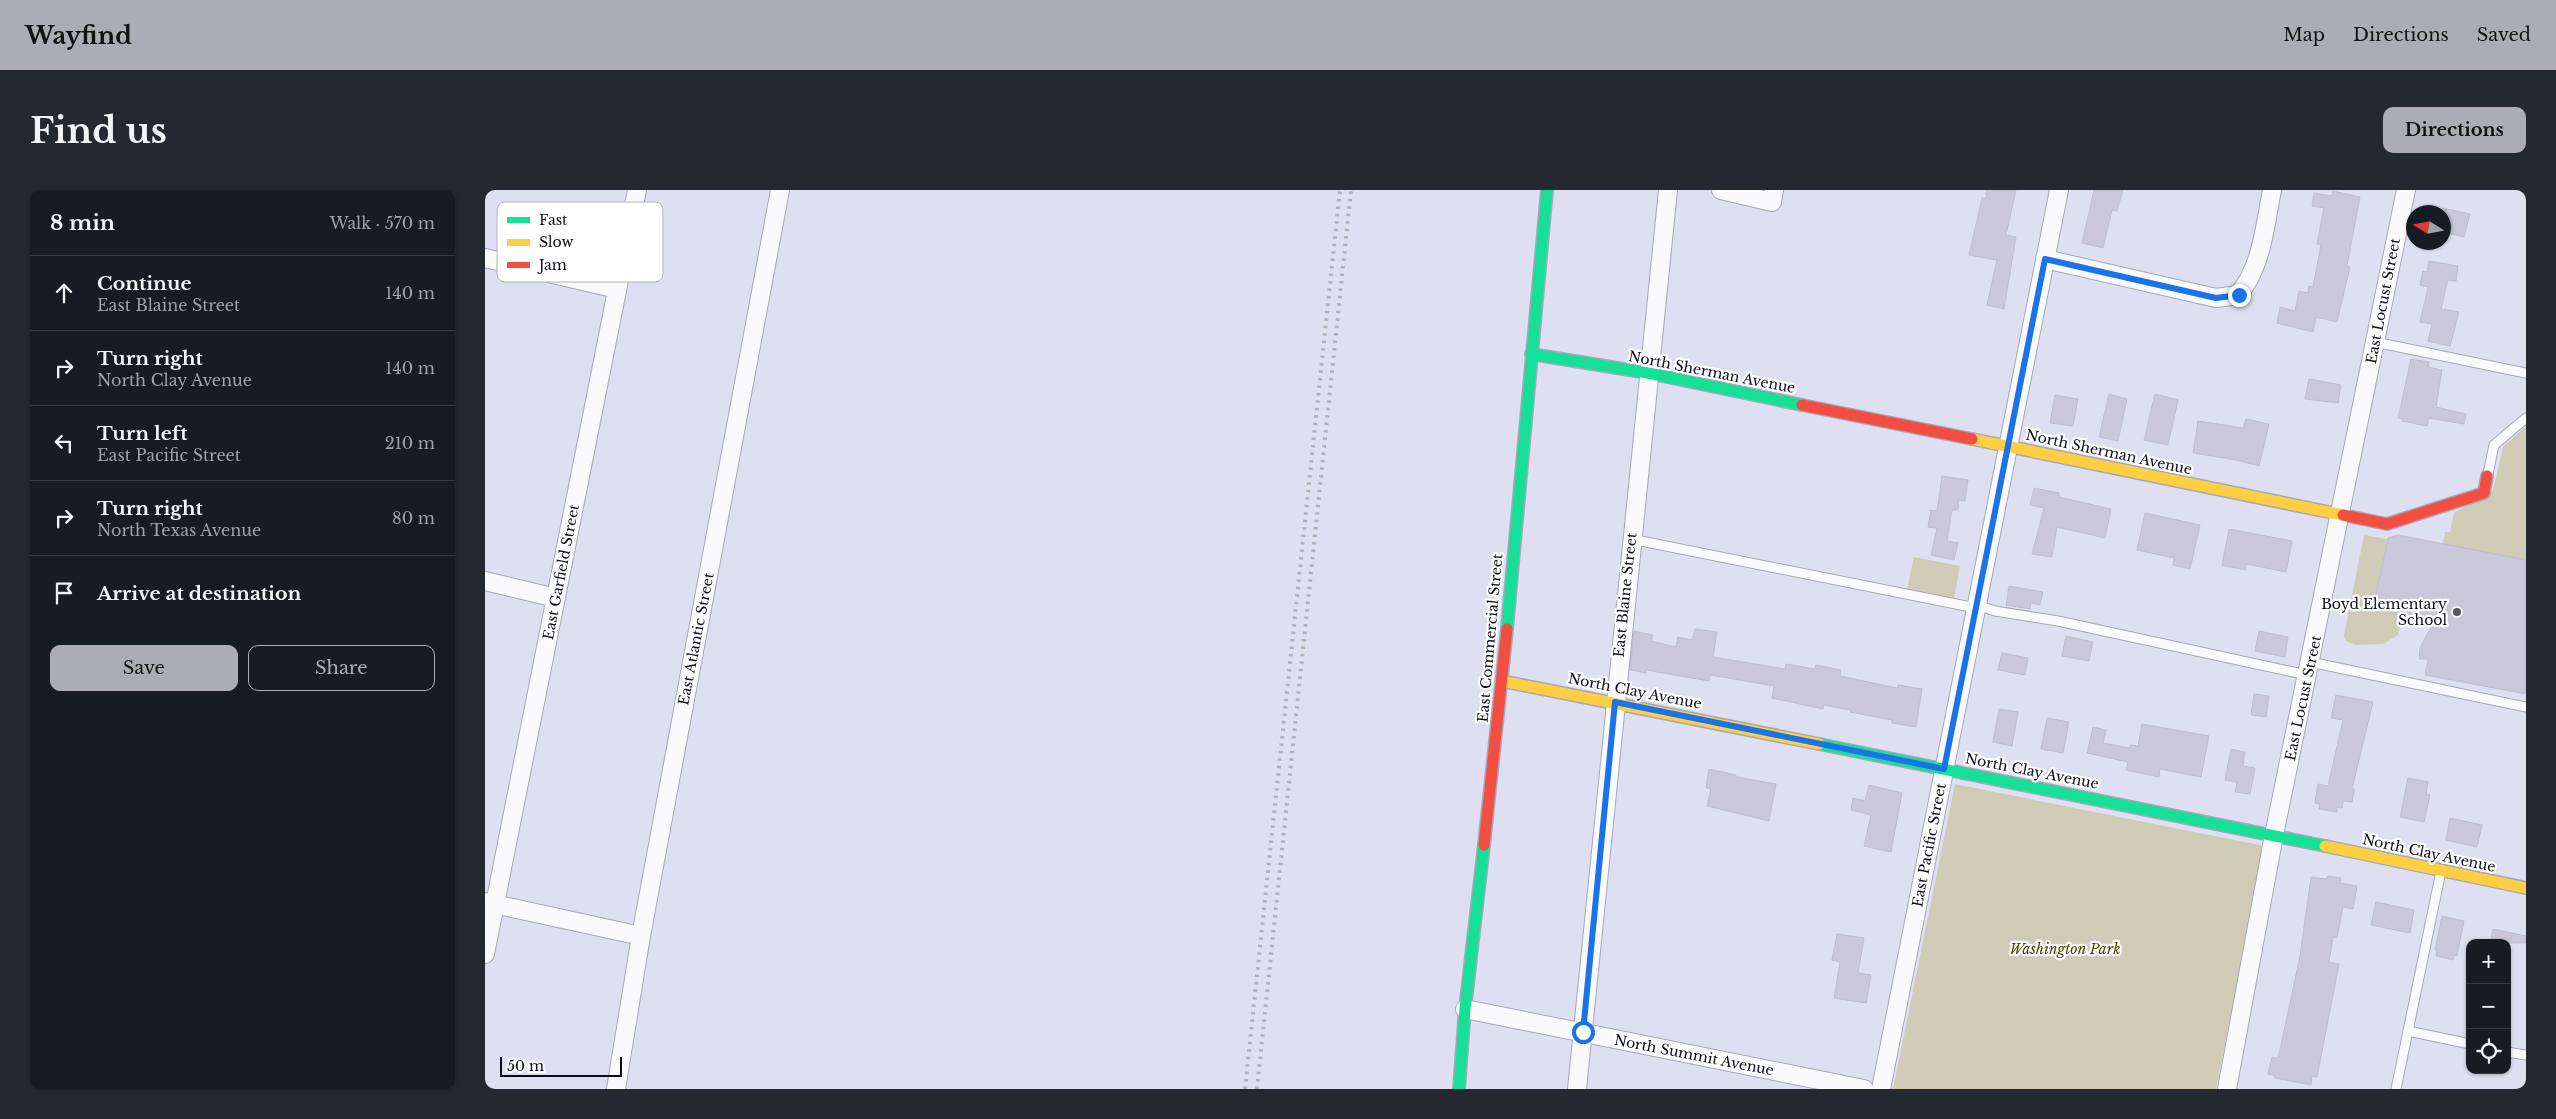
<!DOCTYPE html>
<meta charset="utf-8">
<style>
:root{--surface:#171b24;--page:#242831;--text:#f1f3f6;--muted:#9ea1a6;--line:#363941;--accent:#abacb6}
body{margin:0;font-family:"Libre Baskerville",serif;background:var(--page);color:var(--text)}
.controls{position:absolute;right:15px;bottom:15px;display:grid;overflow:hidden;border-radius:10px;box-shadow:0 1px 4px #0004}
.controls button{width:45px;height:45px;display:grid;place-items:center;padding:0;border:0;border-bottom:1px solid var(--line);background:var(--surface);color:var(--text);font:25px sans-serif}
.compass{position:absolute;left:1921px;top:15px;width:45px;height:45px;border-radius:50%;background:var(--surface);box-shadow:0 1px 4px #0004;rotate:281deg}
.scale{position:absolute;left:15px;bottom:12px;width:122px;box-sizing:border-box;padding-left:5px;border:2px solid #0b0b1c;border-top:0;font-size:14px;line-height:18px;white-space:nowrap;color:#0b0b1c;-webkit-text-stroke:4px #fefefe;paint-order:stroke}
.stop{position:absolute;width:15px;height:15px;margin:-11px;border:4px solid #1a73e8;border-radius:50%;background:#fff}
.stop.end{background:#1a73e8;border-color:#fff;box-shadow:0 1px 5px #0008}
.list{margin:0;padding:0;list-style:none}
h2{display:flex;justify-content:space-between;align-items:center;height:65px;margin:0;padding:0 20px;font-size:21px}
h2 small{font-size:16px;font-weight:400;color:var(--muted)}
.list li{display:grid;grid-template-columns:32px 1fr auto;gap:15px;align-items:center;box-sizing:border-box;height:75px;padding:0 20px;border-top:1px solid var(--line)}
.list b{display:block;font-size:19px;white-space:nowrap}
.list p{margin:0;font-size:16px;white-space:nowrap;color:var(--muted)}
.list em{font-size:16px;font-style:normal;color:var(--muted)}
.actions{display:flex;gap:10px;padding:15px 20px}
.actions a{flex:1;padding:11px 0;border:1px solid var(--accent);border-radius:10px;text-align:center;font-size:18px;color:var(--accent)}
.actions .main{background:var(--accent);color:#111}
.icon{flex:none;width:28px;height:28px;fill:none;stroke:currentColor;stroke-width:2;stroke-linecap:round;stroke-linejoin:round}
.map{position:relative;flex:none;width:2041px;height:899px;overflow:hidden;border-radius:10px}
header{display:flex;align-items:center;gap:30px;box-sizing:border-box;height:70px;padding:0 25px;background:var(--accent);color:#111}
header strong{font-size:24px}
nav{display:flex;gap:28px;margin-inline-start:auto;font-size:18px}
.intro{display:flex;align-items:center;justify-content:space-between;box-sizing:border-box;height:120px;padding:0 30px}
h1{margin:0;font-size:35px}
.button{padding:12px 22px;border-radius:10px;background:var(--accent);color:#111;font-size:18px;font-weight:700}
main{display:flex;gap:30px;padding:0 30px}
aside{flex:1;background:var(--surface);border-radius:10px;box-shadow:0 1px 4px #0004}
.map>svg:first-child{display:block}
.green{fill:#cfcbb7}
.building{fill:#c9c7d8;stroke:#bfbccd}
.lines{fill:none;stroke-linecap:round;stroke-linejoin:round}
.lane-casing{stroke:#a6a7b8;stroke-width:11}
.street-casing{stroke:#a6a7b8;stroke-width:20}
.fast-casing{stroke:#a6a7b8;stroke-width:14}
.slow-casing{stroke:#a6a7b8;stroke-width:14}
.jam-casing{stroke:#a6a7b8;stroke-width:14}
.lane{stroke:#fafafd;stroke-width:9}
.street{stroke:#fafafd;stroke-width:18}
.fast{stroke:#16e098;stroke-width:11}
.slow{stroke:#ffcf43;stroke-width:11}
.jam{stroke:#f24e42;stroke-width:11}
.rail{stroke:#b0b0b6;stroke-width:4;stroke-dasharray:2.5 5;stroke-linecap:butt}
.route{stroke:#1a73e8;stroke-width:6}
.poi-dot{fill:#555667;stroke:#fefefe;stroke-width:2}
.labels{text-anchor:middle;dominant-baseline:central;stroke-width:4.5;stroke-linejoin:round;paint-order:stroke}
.street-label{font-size:14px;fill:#0b0b1c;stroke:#fefefe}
.poi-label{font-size:14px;fill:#0b0b1c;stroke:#fefefe;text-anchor:end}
.park-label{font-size:14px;font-style:italic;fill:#4e4300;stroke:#fefefe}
.key{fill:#fefefe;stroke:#b5b5ba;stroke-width:1}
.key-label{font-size:14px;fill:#0b0b1c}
</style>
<header>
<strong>Wayfind</strong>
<nav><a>Map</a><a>Directions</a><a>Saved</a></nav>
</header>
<div class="intro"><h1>Find us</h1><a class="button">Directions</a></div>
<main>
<aside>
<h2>8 min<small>Walk · 570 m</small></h2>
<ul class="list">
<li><svg class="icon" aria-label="ahead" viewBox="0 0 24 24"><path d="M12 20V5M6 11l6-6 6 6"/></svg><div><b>Continue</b><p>East Blaine Street</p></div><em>140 m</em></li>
<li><svg class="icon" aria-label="right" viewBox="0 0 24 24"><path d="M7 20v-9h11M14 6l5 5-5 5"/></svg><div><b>Turn right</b><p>North Clay Avenue</p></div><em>140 m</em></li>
<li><svg class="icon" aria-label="left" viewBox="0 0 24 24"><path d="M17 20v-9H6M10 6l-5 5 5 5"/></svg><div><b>Turn left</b><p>East Pacific Street</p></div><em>210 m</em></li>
<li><svg class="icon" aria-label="right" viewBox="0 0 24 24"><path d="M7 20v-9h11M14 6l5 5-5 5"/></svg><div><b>Turn right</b><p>North Texas Avenue</p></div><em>80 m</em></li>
<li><svg class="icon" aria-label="arrive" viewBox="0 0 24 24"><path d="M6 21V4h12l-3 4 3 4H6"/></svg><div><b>Arrive at destination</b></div></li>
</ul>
<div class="actions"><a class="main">Save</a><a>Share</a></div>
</aside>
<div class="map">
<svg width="2041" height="899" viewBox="0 0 2041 899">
<rect width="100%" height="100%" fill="#dee0f1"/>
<g class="green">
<polygon points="2041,236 2041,370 1958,354 1960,342 1965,342 1969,323 2008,300 2018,257"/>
<polygon points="1879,345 1902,349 1888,417 1918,426 1913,445 1898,454 1870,455 1861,451 1859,446"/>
<polygon points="1429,367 1475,376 1469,409 1422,400"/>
<polygon points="1470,594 1780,656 1731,899 1408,899"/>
</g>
<g class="building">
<polygon points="1502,0 1531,0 1521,45 1531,47 1519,119 1502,115 1512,70 1484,65 1497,8 1501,8"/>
<polygon points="1609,0 1638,0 1632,21 1627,20 1618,58 1597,53"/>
<polygon points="1848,1 1875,7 1862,76 1865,77 1852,132 1831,127 1828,142 1792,133 1795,117 1810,121 1814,101 1823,103 1824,96 1828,97 1836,55 1832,54 1839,18 1827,16 1829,3 1847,6"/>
<polygon points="1958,18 1985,24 1979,47 1958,42"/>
<polygon points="1944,71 1973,76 1971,91 1963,90 1956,119 1974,122 1965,156 1943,151 1947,134 1935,132 1943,97 1935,95 1938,81 1942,82"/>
<polygon points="1926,169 1944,172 1943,177 1957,180 1951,217 1981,224 1979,234 1944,228 1942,236 1917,231 1918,229 1913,228"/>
<polygon points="1824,189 1856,195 1853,213 1820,209"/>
<polygon points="1624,204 1642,209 1633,251 1614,247"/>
<polygon points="1670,204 1693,210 1683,255 1659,250"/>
<polygon points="1570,205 1593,209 1588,236 1565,233"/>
<polygon points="1761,229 1784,234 1774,276 1751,270 1708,263 1713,231 1758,238"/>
<polygon points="1457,286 1483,290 1480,311 1474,310 1473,320 1467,320 1462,351 1473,353 1469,370 1446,365 1452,338 1443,337 1446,320 1452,321"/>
<polygon points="1549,298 1574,303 1574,307 1626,319 1620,348 1572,337 1567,367 1547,364 1559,318 1545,315"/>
<polygon points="1660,323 1715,335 1705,379 1688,375 1689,368 1652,360"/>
<polygon points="1744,339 1807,351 1801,382 1761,374 1760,380 1737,375"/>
<polygon points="1913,345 2041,370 2041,504 1940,485 1943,469 1934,469 1935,458 1947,435 1888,417 1903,348"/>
<polygon points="1524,396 1558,402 1555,415 1546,413 1545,419 1521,415"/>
<polygon points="1210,439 1232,442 1228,467 1300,479 1301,474 1330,479 1331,475 1356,480 1355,486 1412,498 1413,495 1437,499 1431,537 1407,533 1407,530 1365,522 1365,520 1339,515 1338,519 1287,508 1289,496 1225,485 1224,491 1161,480 1161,483 1145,480 1149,441 1168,445 1166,451 1191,457 1193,447 1207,450"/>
<polygon points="1774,441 1803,447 1800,467 1770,461"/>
<polygon points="1581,446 1608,452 1604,471 1577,466"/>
<polygon points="1517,463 1543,468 1540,485 1513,480"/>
<polygon points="1769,504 1784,506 1781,527 1766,525"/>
<polygon points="1851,505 1888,512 1867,599 1869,599 1867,612 1858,611 1857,618 1852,617 1852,622 1834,619 1835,614 1830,613 1833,594 1843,596 1858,530 1846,528"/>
<polygon points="1514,519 1533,522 1527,556 1508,552"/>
<polygon points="1562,528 1584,532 1578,563 1556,559"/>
<polygon points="1657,534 1724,546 1716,587 1675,579 1674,587 1641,580 1643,572 1602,563 1608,537 1621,540 1618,553 1645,558 1646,555 1653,556"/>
<polygon points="1746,559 1760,562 1758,576 1770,578 1765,604 1750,602 1752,592 1740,590"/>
<polygon points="1224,579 1251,585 1251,587 1291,594 1284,631 1222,616 1226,599 1221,598"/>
<polygon points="1923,588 1943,592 1941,604 1945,605 1939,632 1915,627"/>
<polygon points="1384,595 1417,603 1406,662 1379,656 1386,625 1366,620 1368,608 1380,611"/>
<polygon points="1965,628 1997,635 1992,657 1961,650"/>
<polygon points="1843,686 1856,688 1855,693 1872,696 1868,719 1858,717 1852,748 1848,747 1844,772 1854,774 1832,887 1827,886 1826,895 1790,888 1789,885 1783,884 1787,867 1793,868 1804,818 1815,766 1826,687 1841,689"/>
<polygon points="1891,712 1929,720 1925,743 1886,735"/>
<polygon points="1957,726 1979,731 1972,766 1969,765 1968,770 1951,766 1952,761 1950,760"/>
<polygon points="2008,739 2041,746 2041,753 2005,753"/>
<polygon points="1352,744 1379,748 1373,783 1386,785 1381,813 1349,808 1355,772 1347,770"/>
</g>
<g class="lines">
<g class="lane-casing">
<g id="lane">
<polyline points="1890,152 2041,183"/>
<polyline points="2003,284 2009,255 2041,228"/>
<polyline points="1146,349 1491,418"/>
<polyline points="1492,415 1510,421 1573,431 1822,485"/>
<polyline points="1825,472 2041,517"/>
<polyline points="1956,681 1923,841 1985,854"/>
<polyline points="2022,862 2041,865"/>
<polyline points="1911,899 1923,841"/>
</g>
</g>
<g class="street-casing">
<g id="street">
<polyline points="1236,0 1287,12 1289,0"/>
<polyline points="0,68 132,99"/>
<path d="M 1560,69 L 1731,108 L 1753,105 C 1777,77 1780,35 1787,0"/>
<polyline points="0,391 71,408"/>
<polyline points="0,712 156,746"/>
<polyline points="0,764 152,0"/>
<polyline points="980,819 1379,899"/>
<polyline points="131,899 156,746 295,0"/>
<polyline points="1092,899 1183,0"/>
<polyline points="1396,899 1574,0"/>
<polyline points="1742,899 1789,645 1921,0"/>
</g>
</g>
<g class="fast-casing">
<g id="fast">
<polyline points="1046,164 1163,183 1317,215"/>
<polyline points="1022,439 1062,0"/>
<polyline points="1334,554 1840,656"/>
<polyline points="974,899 980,819 999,655"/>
</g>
</g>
<g class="slow-casing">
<g id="slow">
<polyline points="1487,249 1858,325"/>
<polyline points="1017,491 1334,554"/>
<polyline points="1840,656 2041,698"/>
</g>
</g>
<g class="jam-casing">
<g id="jam">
<polyline points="1317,215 1487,249"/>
<polyline points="1858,325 1902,334 1999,303 2002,286"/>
<polyline points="999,655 1022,439"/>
</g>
</g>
<use href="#lane" class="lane"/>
<use href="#street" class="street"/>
<use href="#fast" class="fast"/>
<use href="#slow" class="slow"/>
<use href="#jam" class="jam"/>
<g class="rail">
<polyline points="760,899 855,0"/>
<polyline points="772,899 866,0"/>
</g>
</g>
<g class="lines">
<polyline class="route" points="1098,842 1130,512 1459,579 1560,69 1731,108 1754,105"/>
</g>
<circle class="poi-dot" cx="1972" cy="422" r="5"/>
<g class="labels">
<g class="street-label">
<text transform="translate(1898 111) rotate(-79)">East Locust Street</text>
<text transform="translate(1227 182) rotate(11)">North Sherman Avenue</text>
<text transform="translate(1624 262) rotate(12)">North Sherman Avenue</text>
<text transform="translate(76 382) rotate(-79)">East Garfield Street</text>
<text transform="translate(1140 405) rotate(-84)">East Blaine Street</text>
<text transform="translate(1005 448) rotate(-85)">East Commercial Street</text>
<text transform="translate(211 449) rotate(-79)">East Atlantic Street</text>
<text transform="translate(1150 501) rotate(11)">North Clay Avenue</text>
<text transform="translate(1818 508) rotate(-78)">East Locust Street</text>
<text transform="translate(1547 581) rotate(11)">North Clay Avenue</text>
<text transform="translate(1444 655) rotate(-79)">East Pacific Street</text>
<text transform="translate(1944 663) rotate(12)">North Clay Avenue</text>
<text transform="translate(1209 865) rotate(11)">North Summit Avenue</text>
</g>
<g class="poi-label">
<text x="1962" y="414">Boyd Elementary<tspan x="1962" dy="16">School</tspan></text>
</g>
<g class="park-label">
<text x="1580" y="759">Washington Park</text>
</g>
</g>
<rect x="12" y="12" width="166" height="80" rx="8" class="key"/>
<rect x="22" y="27" width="23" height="6" fill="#16e098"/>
<rect x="22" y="49" width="23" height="7" fill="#ffcf43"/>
<rect x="22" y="72" width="23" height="6" fill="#f24e42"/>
<g class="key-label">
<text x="54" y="35">Fast</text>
<text x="54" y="57">Slow</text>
<text x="54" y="80">Jam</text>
</g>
</svg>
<div class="controls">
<button>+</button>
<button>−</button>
<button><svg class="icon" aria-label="locate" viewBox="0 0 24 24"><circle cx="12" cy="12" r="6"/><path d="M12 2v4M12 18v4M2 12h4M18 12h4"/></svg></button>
</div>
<svg class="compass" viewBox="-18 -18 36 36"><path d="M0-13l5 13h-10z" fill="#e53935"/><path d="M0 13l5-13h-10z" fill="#9ea1a6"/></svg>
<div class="scale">50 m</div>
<div class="stop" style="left:1098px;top:842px"></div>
<div class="stop end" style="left:1754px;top:105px"></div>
</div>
</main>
